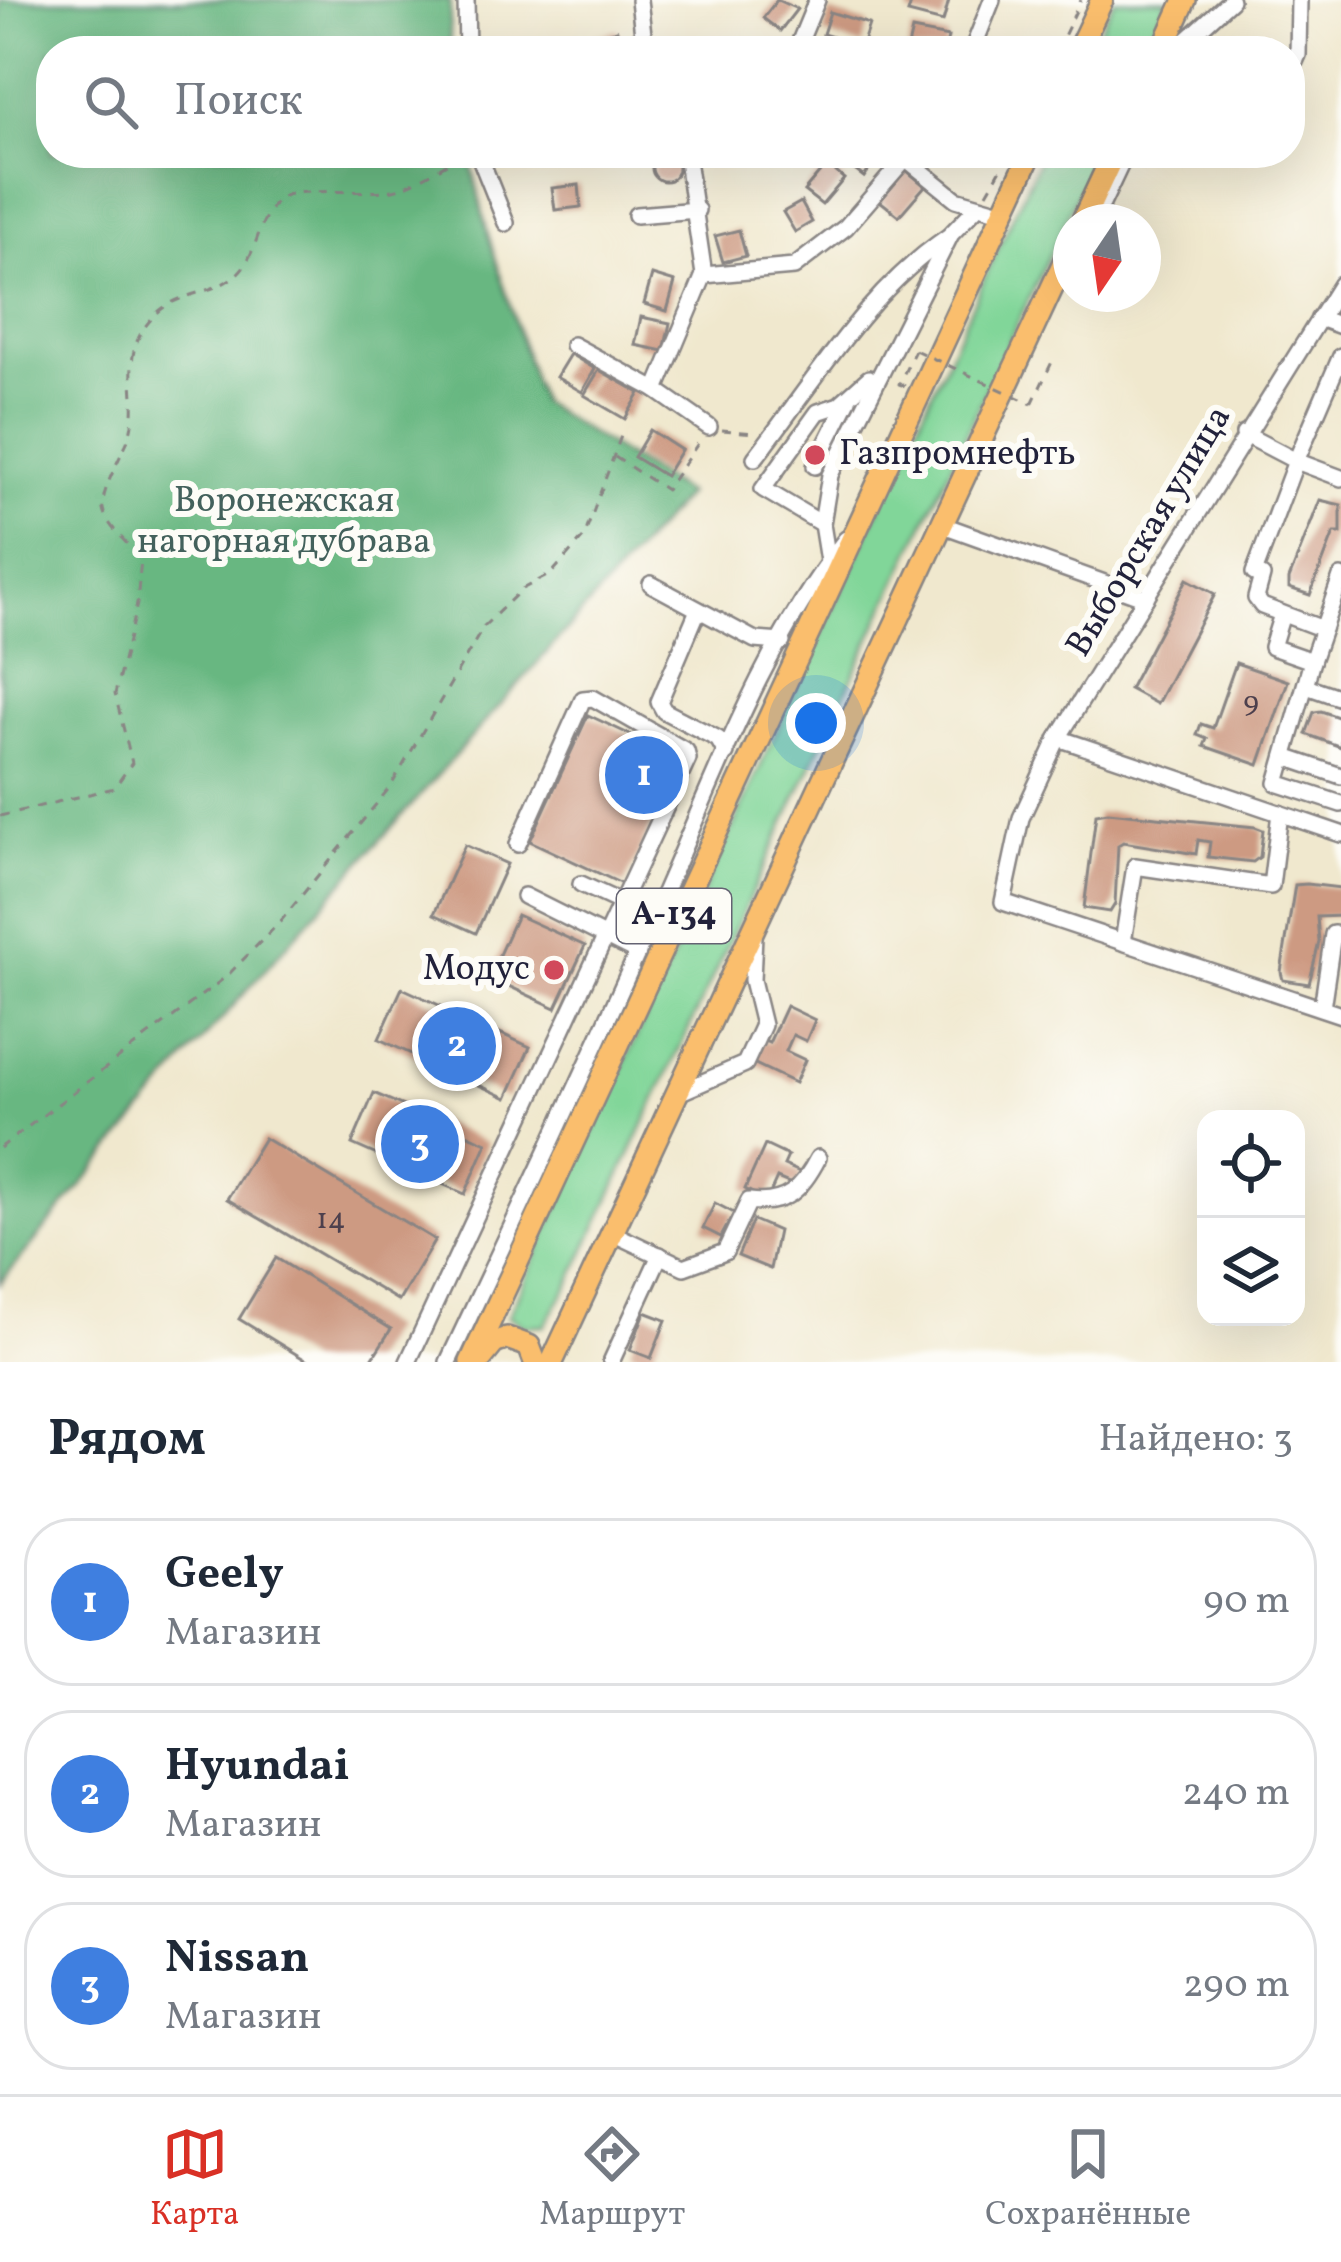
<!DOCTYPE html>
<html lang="ru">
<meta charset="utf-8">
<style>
:root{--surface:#fff;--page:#f6f6f7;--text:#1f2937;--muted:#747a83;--line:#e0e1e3;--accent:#d93025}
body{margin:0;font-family:Vollkorn,serif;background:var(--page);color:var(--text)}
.controls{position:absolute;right:36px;bottom:36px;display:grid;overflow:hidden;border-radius:24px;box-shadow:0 12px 48px #0002}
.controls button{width:108px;height:108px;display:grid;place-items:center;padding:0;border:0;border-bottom:3px solid var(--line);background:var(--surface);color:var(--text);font:60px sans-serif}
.compass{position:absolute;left:1053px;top:204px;width:108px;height:108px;border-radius:50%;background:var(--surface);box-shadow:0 12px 48px #0002;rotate:193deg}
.you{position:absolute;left:816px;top:723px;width:42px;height:42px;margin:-30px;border:9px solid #fff;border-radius:50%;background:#1a73e8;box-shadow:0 0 0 18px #1a73e833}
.badge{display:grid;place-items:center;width:78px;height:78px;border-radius:50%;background:var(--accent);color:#fff;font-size:39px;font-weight:700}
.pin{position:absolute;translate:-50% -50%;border:6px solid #fff;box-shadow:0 3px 12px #0006}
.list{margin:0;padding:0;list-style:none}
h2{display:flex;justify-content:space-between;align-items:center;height:156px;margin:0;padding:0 48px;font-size:51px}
h2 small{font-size:39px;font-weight:400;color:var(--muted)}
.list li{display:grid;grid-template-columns:78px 1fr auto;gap:36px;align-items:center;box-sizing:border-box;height:168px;margin:0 24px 24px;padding:0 24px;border:3px solid var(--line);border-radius:48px}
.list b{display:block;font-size:45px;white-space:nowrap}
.list p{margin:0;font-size:39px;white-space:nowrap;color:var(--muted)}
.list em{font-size:39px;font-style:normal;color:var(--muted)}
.icon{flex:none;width:66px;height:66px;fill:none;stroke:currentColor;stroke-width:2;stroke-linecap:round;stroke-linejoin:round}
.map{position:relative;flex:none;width:1341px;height:1362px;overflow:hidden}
.search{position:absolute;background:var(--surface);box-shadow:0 12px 48px #0002;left:36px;right:36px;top:36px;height:132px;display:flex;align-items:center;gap:30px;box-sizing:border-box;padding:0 42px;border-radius:48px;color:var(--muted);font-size:45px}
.sheet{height:732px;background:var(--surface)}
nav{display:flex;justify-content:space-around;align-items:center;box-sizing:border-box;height:168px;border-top:3px solid var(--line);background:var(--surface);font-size:33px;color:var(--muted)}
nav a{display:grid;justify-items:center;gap:6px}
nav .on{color:var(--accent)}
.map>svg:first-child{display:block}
.green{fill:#81d699;stroke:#527c6a;stroke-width:3}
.forest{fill:#68b781;stroke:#456c5e;stroke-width:3}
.building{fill:#cd9a82}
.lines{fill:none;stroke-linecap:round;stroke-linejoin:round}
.minor-casing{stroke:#898584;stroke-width:20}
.highway-casing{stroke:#898584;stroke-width:26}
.path{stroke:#898584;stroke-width:3;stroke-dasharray:9 9;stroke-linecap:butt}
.minor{stroke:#fff;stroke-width:15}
.highway{stroke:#fabe6d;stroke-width:21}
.path-bridge{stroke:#898584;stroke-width:3;stroke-dasharray:9 9;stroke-linecap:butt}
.poi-dot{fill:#d1495b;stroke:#fdfcf7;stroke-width:4.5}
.labels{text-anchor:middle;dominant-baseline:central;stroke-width:12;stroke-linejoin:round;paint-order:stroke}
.number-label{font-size:30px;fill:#4d404d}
.shield{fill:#fdfcf7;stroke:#646373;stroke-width:3}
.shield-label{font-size:33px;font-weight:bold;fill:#22223b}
.poi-label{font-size:36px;fill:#22223b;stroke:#fdfcf7;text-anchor:start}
.park-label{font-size:36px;fill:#43615c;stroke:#fdfcf7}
.street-label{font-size:36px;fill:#22223b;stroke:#fdfcf7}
</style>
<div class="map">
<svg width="1341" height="1362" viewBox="0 0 1341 1362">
<rect width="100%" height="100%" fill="#fdfcf7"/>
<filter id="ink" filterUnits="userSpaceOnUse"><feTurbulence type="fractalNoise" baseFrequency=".00833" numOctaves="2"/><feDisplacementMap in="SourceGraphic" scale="24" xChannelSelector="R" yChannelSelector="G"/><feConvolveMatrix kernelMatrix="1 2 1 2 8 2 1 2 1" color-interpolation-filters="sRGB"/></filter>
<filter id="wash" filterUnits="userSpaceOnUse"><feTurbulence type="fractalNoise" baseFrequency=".004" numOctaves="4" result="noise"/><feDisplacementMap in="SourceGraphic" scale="48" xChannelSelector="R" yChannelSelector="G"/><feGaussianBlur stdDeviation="2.7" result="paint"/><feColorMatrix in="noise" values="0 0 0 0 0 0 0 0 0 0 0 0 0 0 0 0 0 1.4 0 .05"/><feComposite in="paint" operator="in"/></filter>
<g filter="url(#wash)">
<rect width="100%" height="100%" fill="#f0e8ce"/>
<g class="green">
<polygon points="1114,0 1168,0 1144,51 1089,51"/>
<polygon points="1042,153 1097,153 570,1283 545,1325 524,1326 508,1316"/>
</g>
<polygon class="forest" points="0,0 450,0 450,51 51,51 51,153 469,153 487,231 540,402 687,494 195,1049 0,1283"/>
<g id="blocks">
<g class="building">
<polygon points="777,0 797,9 780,31 763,18"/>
<polygon points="912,0 949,0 943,22 908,13"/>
<polygon points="830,12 869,24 862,46 823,34"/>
<polygon points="617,30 624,51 589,51 586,40"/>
<polygon points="912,30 948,37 945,51 907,51"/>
<polygon points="832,153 866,153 876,160 864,177"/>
<circle cx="665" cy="168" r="13"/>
<polygon points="827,164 844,179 822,205 804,191"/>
<polygon points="906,170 925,186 899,216 880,201"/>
<polygon points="579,185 581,207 555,210 552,188"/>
<polygon points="801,202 812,222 795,232 783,212"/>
<polygon points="739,230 746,256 723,262 715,236"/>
<polygon points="652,275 675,282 667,311 644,304"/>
<polygon points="641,317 670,323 664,351 635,345"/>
<polygon points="570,354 595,369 582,392 556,377"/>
<polygon points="599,370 640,393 625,419 584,395"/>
<polygon points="650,430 681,450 665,476 634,457"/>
<polygon points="1320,500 1341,505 1341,533 1334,533 1310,595 1289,588 1289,579"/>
<polygon points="1187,579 1215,594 1157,704 1129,689"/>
<polygon points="1236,663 1288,681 1259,765 1204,746 1207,739 1197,735 1201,724 1213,728"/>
<polygon points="1321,711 1341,718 1341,747 1306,734 1314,712"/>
<polygon points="588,715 682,759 624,885 530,841"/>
<polygon points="1108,812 1255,827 1263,830 1260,857 1253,862 1208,857 1210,842 1198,840 1196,854 1123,842 1118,845 1115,904 1110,912 1084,908 1096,814"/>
<polygon points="465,845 507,864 476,933 434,914"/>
<polygon points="1307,884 1341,888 1341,916 1317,917 1319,942 1309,984 1283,980 1281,972 1295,885"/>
<polygon points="517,915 585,946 556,1008 489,977"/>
<polygon points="402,988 530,1047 507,1098 379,1039"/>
<polygon points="786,1006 815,1020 806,1041 793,1035 786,1051 805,1060 795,1083 751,1062 762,1040 769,1043"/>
<polygon points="374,1093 487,1143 465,1194 352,1144"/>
<polygon points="264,1138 435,1240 399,1301 227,1199"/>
<polygon points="765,1145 788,1156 784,1165 802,1173 796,1186 777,1178 767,1200 745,1189"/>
<polygon points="715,1203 734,1213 721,1237 703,1228"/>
<polygon points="753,1220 778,1231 770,1269 738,1256"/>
<polygon points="276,1258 391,1329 370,1362 309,1362 239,1319"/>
<polygon points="645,1312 666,1320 651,1358 630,1350"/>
</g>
</g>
</g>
<g filter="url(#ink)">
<use href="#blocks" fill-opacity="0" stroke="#898584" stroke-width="3"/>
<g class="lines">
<g class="minor-casing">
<g id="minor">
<polyline points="466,0 467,51"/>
<polyline points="639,0 645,51"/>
<polyline points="1181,45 1207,41 1227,51"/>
<polyline points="796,51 817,0"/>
<polyline points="972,51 992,0"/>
<polyline points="1175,51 1231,0"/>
<polyline points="1290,73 1298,55 1299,0"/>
<polyline points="478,153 506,223"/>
<polyline points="686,153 704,275 656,390 709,427"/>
<polyline points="899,153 956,199 1004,213"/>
<polyline points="1102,204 1126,153"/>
<polyline points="636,215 697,210"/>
<polyline points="704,275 794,267 846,227 910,153"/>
<polyline points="1341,284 1058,738 1021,818 1003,902 1341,1015"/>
<polyline points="1319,318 1341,326"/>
<polyline points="573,345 656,390"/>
<polyline points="1341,356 1296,461 1341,478"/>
<polyline points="1244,434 1296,461 1254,573 1262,576 1256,598 1262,606 1323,629 1341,577"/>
<path d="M 755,458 C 816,380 866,292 949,236"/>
<polyline points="815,466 848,400"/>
<polyline points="822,524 763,489 818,412 839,405 869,378"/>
<polyline points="943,525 1146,598"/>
<polyline points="828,561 822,524 830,475 951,234 977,207"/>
<polyline points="651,584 755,640 782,642"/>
<polyline points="698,610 659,702 664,711 718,739 726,753"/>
<polyline points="1282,614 1272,647 1312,661 1323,629"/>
<polyline points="1312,661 1277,783 1341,804"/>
<polyline points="1309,687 1341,698"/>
<polyline points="1058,738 1341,834"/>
<polyline points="1285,757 1341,776"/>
<polyline points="581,884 624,904"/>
<polyline points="524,896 638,953"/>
<polyline points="1123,942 1135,866 1271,886 1280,813"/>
<polyline points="1322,1008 1333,934 1341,935"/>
<polyline points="678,1093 745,1064 763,1025 752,980 754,935"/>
<path d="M 612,1233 L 684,1267 L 725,1252 L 749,1201 C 786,1206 802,1189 818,1158"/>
<polyline points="408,1362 688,759 686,751 593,698 583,699 518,844"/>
<path d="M 448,1362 C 518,1213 589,1064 655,913 C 711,788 760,648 846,539"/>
<polyline points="611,1362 660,1255"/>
</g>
</g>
<g class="highway-casing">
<g id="highway">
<polyline points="1078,51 1102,0"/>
<polyline points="1162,51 1185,0"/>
<polyline points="1082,222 1114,153"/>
<polyline points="480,1360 494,1343 507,1338 529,1346 535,1362"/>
<polyline points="471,1362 1031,153"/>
<polyline points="552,1362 1071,247"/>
</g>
</g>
<g class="path">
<polyline points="1057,51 1081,0"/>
<polyline points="987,193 1010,153"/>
<polyline points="905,386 899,384 915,350"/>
<polyline points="1032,404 1052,362"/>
<polyline points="722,430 753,433"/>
<polyline points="615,457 666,490 701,439"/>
<path d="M 0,816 L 114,788 L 132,763 L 115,694 L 137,604 L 141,559 C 130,545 106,526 103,509 C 100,493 120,458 127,442 C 146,396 111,357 157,313 C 180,291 215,295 238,273 C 260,252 257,212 284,196 C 298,188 369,194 393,190 C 411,187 447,163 465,153"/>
<polyline points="0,1148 227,976 280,922 391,786 484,626 522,589 551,574 584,537 621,436"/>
</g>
<use href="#minor" class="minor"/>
<use href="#highway" class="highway"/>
<polyline class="path-bridge" points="915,350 1032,404"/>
</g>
</g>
<g class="poi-dot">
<circle cx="815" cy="455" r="12"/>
<circle cx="554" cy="970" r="12"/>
</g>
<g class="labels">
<g class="number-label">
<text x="1251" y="703">9</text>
<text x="331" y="1220">14</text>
</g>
<rect class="shield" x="617" y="889" width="114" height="54" rx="9"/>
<g class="shield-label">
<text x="674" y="916">А-134</text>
</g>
<g class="poi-label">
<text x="839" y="455">Газпромнефть</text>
<text x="530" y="970" text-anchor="end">Модус</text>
</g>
<g class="park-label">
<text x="284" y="502">Воронежская<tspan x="284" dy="41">нагорная дубрава</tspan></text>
</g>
<g class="street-label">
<text transform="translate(1150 532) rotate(-59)">Выборская улица</text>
</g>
</g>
</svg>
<div class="controls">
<button><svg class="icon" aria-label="locate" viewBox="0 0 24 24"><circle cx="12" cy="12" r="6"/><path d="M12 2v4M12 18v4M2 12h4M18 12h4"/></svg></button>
<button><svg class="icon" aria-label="layers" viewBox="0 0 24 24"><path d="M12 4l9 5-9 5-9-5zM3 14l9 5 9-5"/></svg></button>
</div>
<svg class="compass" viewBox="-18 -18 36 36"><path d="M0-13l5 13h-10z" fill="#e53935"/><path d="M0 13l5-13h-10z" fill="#747a83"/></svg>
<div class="you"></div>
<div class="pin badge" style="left:644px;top:775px;background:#3f7fe0">1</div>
<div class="pin badge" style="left:457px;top:1046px;background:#3f7fe0">2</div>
<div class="pin badge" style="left:420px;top:1144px;background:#3f7fe0">3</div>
<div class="search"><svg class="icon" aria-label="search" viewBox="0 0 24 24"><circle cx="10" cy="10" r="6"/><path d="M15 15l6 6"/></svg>Поиск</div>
</div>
<section class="sheet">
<h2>Рядом<small>Найдено: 3</small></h2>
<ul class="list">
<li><span class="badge" style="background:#3f7fe0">1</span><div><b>Geely</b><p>Магазин</p></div><em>90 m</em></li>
<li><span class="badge" style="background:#3f7fe0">2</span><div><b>Hyundai</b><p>Магазин</p></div><em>240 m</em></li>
<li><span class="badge" style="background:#3f7fe0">3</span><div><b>Nissan</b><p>Магазин</p></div><em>290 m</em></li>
</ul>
</section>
<nav>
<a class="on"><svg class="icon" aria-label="map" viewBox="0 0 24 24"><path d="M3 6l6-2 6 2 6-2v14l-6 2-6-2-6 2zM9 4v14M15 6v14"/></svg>Карта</a>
<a><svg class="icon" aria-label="directions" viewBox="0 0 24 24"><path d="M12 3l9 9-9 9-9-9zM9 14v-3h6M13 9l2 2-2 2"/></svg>Маршрут</a>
<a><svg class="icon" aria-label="saved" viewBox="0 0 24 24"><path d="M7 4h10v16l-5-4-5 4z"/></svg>Сохранённые</a>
</nav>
